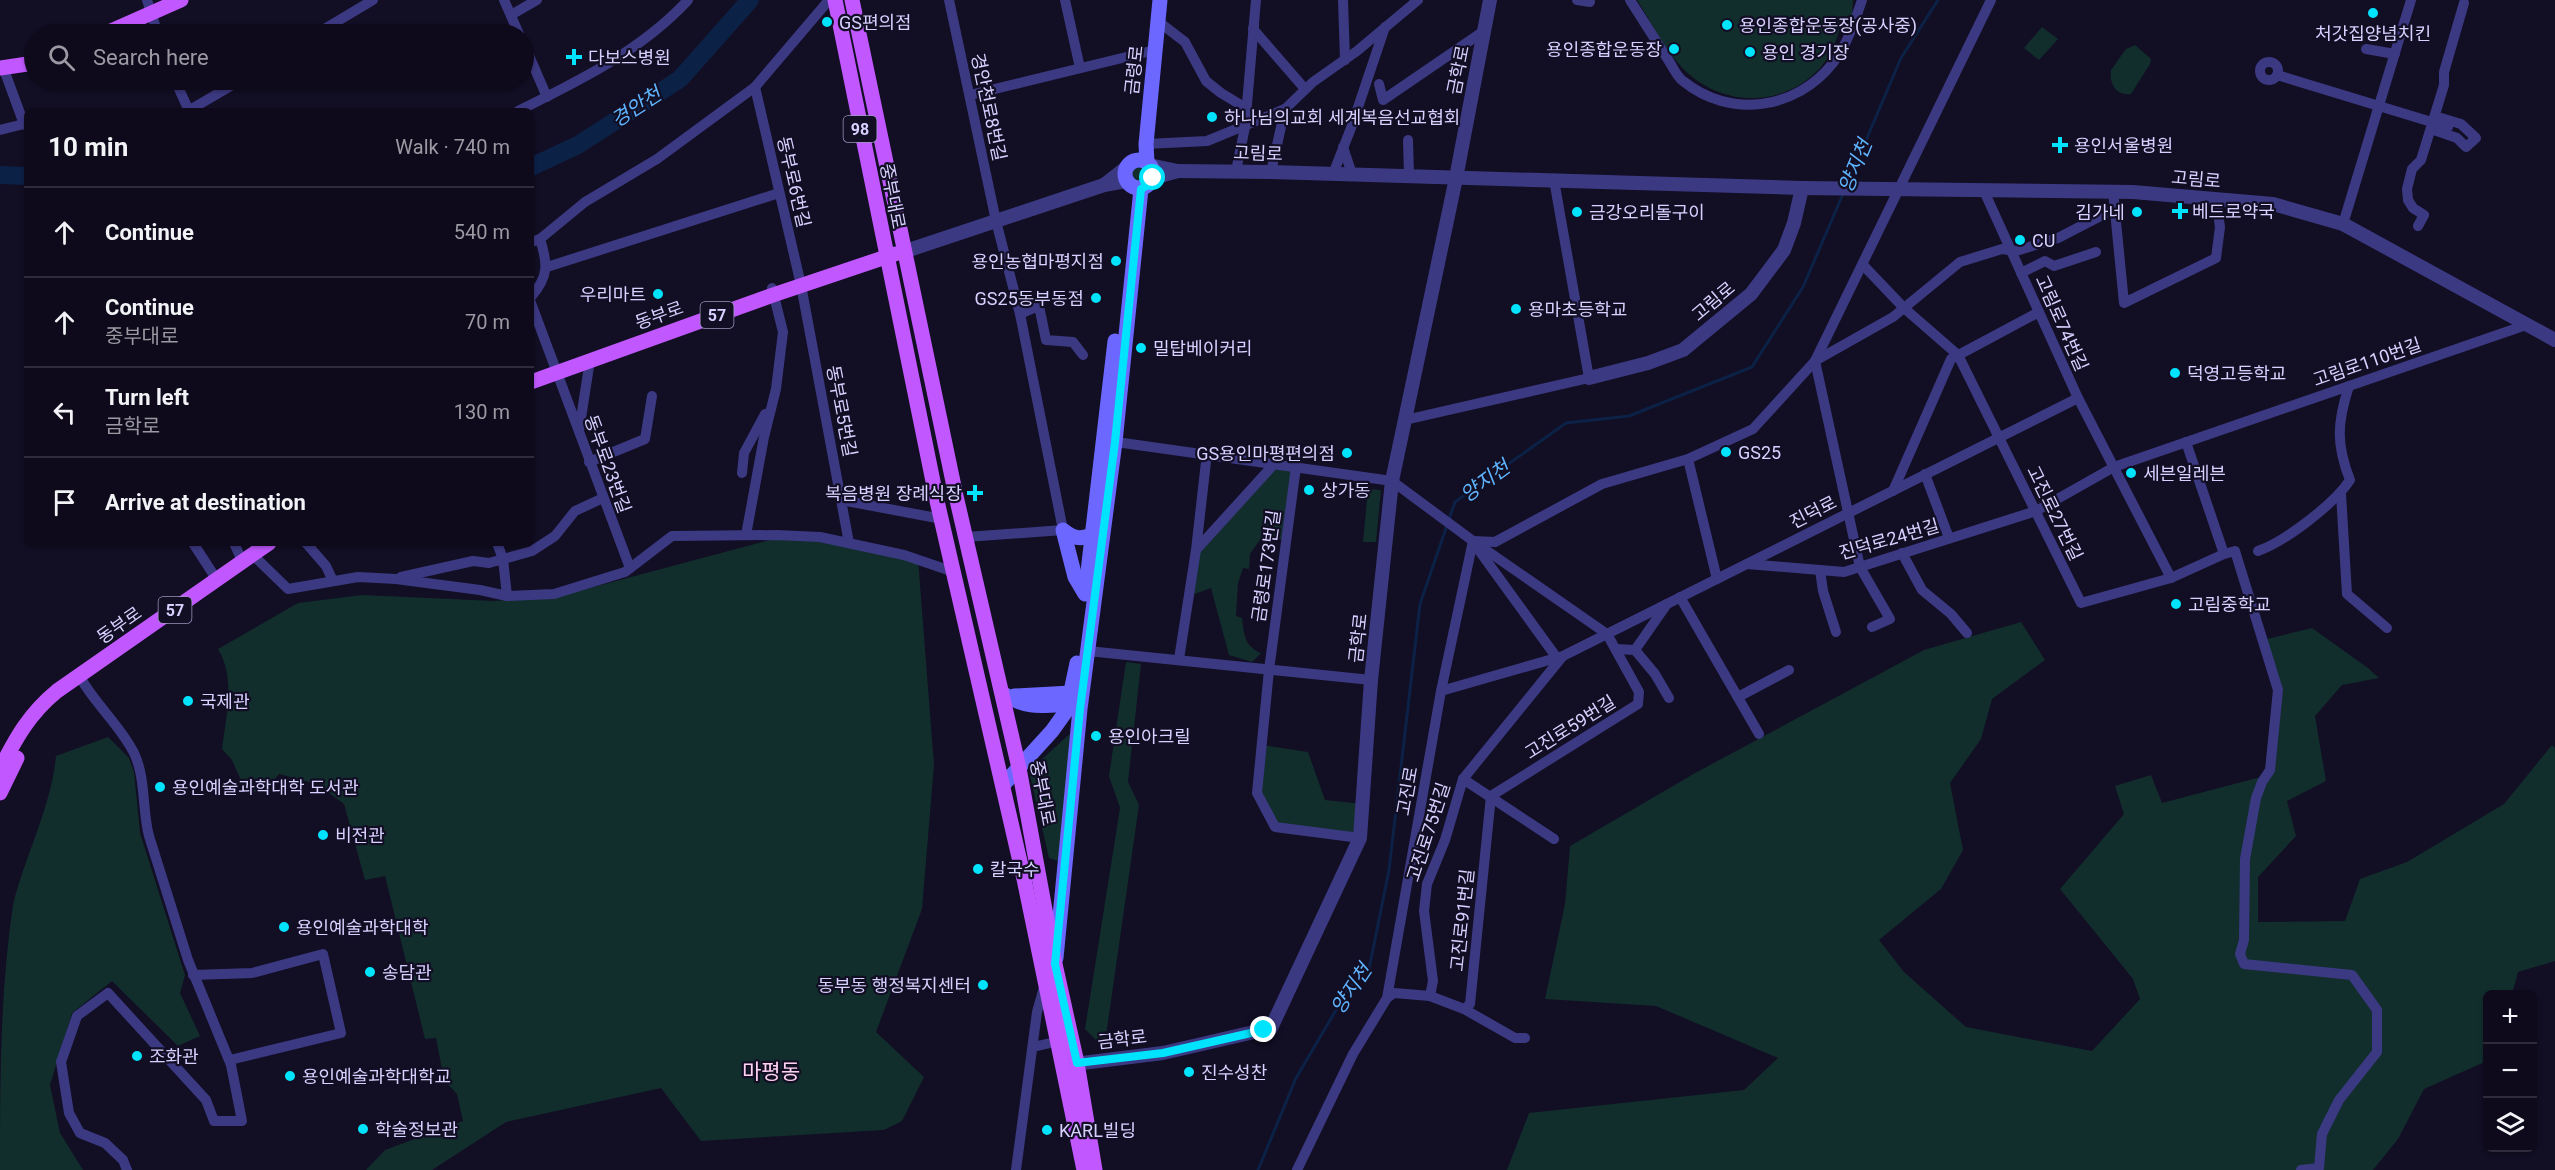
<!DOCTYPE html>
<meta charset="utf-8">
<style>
:root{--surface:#0e0a1b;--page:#171324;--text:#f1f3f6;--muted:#9b9aa3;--line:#2e2b3a}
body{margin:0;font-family:Roboto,"Noto Sans KR",sans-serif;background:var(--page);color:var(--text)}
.controls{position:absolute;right:18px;bottom:18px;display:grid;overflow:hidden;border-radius:9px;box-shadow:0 2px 4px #0004}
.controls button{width:54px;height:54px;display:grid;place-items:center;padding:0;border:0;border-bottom:2px solid var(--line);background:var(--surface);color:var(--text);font:30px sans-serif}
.stop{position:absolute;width:18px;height:18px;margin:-14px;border:4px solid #00e3fc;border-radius:50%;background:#fff}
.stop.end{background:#00e3fc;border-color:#fff;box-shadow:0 2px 6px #0008}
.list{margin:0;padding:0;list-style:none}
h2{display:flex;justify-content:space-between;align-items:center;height:78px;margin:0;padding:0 24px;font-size:26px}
h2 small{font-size:20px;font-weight:400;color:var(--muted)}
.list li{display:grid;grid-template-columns:39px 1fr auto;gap:18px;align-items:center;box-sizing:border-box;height:90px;padding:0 24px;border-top:2px solid var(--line)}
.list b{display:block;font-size:22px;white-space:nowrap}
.list p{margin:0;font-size:20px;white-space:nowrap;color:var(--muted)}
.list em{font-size:20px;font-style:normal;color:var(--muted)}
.icon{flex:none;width:33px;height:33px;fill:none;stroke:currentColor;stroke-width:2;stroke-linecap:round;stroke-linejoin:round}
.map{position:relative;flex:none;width:2555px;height:1170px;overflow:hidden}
.search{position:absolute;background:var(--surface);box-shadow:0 2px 4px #0004;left:24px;top:24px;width:510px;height:66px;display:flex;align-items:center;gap:15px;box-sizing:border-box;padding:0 21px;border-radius:33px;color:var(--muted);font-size:22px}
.panel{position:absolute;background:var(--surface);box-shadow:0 2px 4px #0004;left:24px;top:108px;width:510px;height:438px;border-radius:9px}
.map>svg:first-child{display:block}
.green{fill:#112e2d}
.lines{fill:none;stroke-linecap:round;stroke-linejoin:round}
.stream{stroke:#0c2146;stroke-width:3}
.river{stroke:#0c2146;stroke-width:18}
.minor{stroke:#3c3983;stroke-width:10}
.tertiary{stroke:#3c3983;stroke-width:14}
.secondary{stroke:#6c68ff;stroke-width:15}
.primary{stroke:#c158ff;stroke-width:15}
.route{stroke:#00e3fc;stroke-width:8}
.poi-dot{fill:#00e3fc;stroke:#120e24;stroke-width:2}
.labels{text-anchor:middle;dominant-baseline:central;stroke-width:4.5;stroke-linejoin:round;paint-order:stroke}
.shield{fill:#120e24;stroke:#9c96bd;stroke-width:1.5}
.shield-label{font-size:16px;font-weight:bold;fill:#d7d1ff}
.poi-label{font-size:18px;fill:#d7d1ff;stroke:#120e24;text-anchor:start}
.street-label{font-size:18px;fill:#d7d1ff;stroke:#120e24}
.water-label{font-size:20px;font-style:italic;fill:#5fb5ff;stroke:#120e24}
.quarter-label{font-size:21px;fill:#ffd3ef;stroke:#120e24}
</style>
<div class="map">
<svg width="2555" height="1170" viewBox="0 0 2555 1170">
<rect width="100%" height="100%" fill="#120e24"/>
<g class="green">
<path d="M 1637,0 L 1853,0 L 1852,18 L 1844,17 C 1838,34 1833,53 1821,67 C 1786,106 1728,108 1690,75 C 1667,55 1653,25 1637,0 Z"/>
<polygon points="2042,27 2058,39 2039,60 2024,48"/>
<path d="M 2135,45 L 2151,59 L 2150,64 L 2131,94 C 2116,96 2109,84 2111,70 L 2126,49 Z"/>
<circle cx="1139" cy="175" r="8"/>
<path d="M 1275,463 L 1296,467 L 1286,540 L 1262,537 L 1250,554 L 1249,569 L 1243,568 L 1238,583 L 1236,616 L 1242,618 C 1244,634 1244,646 1261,653 L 1252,662 L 1229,655 L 1211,588 L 1189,596 L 1196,550 Z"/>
<polygon points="1368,489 1381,490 1376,542 1363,542"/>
<path d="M 785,536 L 918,559 L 934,765 L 922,909 L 876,1032 L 924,1077 L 902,1121 L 884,1130 L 701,1141 L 661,1088 L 506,1122 L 432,1170 L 366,1170 L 385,1150 L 463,1121 L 457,1094 L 444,1080 L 436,1038 L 425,1039 L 385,876 L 365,880 L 344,804 L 317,784 L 279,774 L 267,789 L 247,794 L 232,760 L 222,749 C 226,716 236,679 218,649 L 298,603 L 362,595 L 494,601 L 560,596 Z"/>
<polygon points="2021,622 2045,660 1992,699 1981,739 1950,783 1963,850 1941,889 1879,940 1904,972 1966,1027 2092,1051 2140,999 2133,979 2060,889 2124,814 2115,786 2151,775 2162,803 2272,774 2280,690 2263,640 2312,628 2368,668 2379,678 2342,685 2315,716 2326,781 2287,801 2296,836 2258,877 2258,922 2345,921 2360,879 2407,862 2504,804 2552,745 2555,748 2555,961 2518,972 2512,994 2488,994 2487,1061 2424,1089 2398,1139 2373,1170 1507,1170 1529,1113 1744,1090 1778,1058 1656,1006 1545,999 1565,904 1570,846 1697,772 1924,650"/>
<polygon points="1126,662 1141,664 1128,782 1139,805 1105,1043 1096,1040 1085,1029 1120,808 1109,776"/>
<polygon points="1074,730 1058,861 1049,858 1029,771"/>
<path d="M 108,737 L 129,758 L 134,772 L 140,833 L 185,975 L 180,993 L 200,1036 L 178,1046 L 112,981 L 72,1013 L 50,1085 L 60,1133 L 83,1170 L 0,1170 C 0,1082 0,992 13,905 C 25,855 51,808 56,756 Z"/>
<polygon points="1262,745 1308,752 1325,800 1362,804 1360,838 1275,827 1257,793"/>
</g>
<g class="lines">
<g class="stream">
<polyline points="1847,185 1901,58 1938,0"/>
<polyline points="1258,1170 1296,1078 1349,988 1369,969 1389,870 1420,604 1455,502 1566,423 1629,416 1752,367 1803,287 1843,194"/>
</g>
<g class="river">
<polyline points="531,167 578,145 680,79 750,0"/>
<polyline points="0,175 27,176"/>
</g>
<g class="minor">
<polyline points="147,0 158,34"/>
<polyline points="504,0 519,34"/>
<polyline points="949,0 996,221 1020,314 1063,530 966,537"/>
<polyline points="1065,0 1080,68"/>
<polyline points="1343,0 1345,60"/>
<polyline points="1577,0 1590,2"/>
<path d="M 1630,0 C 1642,19 1655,39 1667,58 C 1672,65 1676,76 1683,81 C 1730,119 1796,110 1833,63 C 1847,45 1855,21 1862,0"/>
<polyline points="511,15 537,0"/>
<polyline points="1159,22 1185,42 1206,81 1221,93 1246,108"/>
<polyline points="1254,25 1253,29 1305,89"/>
<polyline points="316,34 373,0"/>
<polyline points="524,44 547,97"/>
<polyline points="2366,49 2395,54"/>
<circle cx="2269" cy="71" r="9"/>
<polyline points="3,67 24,124 27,126"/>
<polyline points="2277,75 2448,127"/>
<polyline points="175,80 189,111"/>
<polyline points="1379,84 1383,100 1484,31"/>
<polyline points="755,87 801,285 849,543"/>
<polyline points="970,95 1155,50"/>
<polyline points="188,111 241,80"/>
<path d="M 518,111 C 579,81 642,50 688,0"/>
<polyline points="2431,129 2457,138 2466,147 2476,138 2461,124 2441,118"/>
<polyline points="0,130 24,124"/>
<polyline points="1408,140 1409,176"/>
<polyline points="1146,144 1207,141 1285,109"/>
<polyline points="1343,147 1352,174"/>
<polyline points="1236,171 1245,127 1256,0"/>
<polyline points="1271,172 1285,109 1313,82 1357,51 1418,0"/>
<polyline points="1333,174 1351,128 1385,27"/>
<polyline points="1984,191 2078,398 2171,578"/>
<polyline points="2113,191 2124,303 2216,258 2220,227 2216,199"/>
<polyline points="2343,224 2411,0"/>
<polyline points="2418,226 2424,215 2413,208 2408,200 2407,189 2412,169 2421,160 2444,85 2444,72 2464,3"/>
<polyline points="531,242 540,239 585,202 657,159 755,87 829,0"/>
<polyline points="1863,265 1904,308 1958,355 2081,603 2171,578 2224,554 2186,442"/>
<polyline points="547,267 779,193"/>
<polyline points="2021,273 2045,261 2054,266 2096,252"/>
<path d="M 531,297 C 549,276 548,264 540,239"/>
<polyline points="531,303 630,568"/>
<polyline points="1020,314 1039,306 1046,340 1073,342 1083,355"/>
<polyline points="1405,420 1589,378 1554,180"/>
<polyline points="579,431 590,360"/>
<polyline points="1109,441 1392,481 1473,541 1607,634 1639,692 1638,704 1491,796 1470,1004 1464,1009 1430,996"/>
<polyline points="1207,453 1196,550 1275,463"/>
<polyline points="1688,459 1717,579"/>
<polyline points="589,462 645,439 652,396"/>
<polyline points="1296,467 1269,670 1257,793 1275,827 1360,838"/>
<polyline points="742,473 744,453 765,414"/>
<polyline points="1925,474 1949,538"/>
<polyline points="1893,491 1951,359 2039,312"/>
<polyline points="2341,494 2347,594 2387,628"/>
<polyline points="841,500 942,519"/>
<polyline points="746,535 764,437 776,389 783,332 772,288"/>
<polyline points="1473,541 1495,542 1602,484 1688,459 1753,429 1815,361 1991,0"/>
<polyline points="193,543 217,580"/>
<polyline points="234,543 243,563"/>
<polyline points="306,543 326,566 333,581"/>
<polyline points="497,543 503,559 507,596"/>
<polyline points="1478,549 1557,658"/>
<path d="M 2258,551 C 2286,541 2334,504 2350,480 C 2336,444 2337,423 2349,386"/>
<polyline points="1902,553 1922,590 1951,614 1967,633"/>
<polyline points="2224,554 2235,551 2278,690 2270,770 2262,782 2256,798 2245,859 2244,940 2240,954 2244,964 2352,975 2377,1010 2377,1052 2339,1100 2322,1134 2319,1168 2301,1170"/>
<polyline points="253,555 288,589 358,577 396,579 480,590 507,596 554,594 625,572 672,536 777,535 820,537 904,555 954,572"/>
<polyline points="1747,564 1844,572 2036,511 2114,467 2529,324"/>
<polyline points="1820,570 1823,591 1836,632"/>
<polyline points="401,577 473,561 489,563 532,551 555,536 575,511 603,498"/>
<polyline points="1680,597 1759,734"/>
<polyline points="1872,627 1890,619 1860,567 1815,361 1893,317 1960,262 2002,249 2016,251 2058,238 2114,209"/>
<polyline points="1616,649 1635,650 1667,604"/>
<polyline points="1635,650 1655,674 1669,698"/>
<polyline points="1088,651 1371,680"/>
<polyline points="1179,659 1196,550"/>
<path d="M 80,677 C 95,704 120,725 134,753 C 146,778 142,810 149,836 L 188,960 L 231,1065 L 242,1121 L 214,1121 L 206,1100 L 108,993 L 77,1016 L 61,1062 L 69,1113 L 80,1133 L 105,1143 L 123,1160 L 127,1170"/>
<polyline points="1441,691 1563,656 2078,398"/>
<polyline points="1738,697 1789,670"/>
<polyline points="1463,779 1554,839"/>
<polyline points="193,975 252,973 323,954 341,1033 230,1060"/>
<polyline points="1387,998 1394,993 1430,996 1433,981 1424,911 1427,884 1445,840 1463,779 1562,657"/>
<polyline points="1464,1009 1515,1038 1525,1038"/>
<polyline points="1033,1047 1059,1041"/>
<polyline points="1016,1170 1037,1012 1044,987"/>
<polyline points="1297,1170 1353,1054 1387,998 1441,691 1473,541"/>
</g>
<g class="tertiary">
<polyline points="1149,165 1178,171 1153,178"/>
<polyline points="1178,171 1271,172 1802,188 2133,192 2273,204 2343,224 2555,340"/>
<polyline points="1126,181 1104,185 1127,167"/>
<polyline points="903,252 1104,185"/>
<polyline points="1589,378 1648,363 1683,350 1751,294 1784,250 1794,223 1802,188"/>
<polyline points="1066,1065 1163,1053 1271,1028 1360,838 1371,680 1392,481 1456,178 1490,0"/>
</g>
<g class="secondary">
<circle cx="1139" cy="174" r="14"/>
<polyline points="1147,163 1146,144 1160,0"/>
<polyline points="1087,580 1115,341"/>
<path d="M 1085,594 L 1075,577 L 1063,530 C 1073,538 1080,540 1092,535"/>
<path d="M 1002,693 C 1025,709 1041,706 1068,704"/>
<polyline points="1014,696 1071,693"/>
<polyline points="1003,785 1052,731 1067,710 1077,663"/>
<polyline points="1056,958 1080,709 1115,442 1141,189"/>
</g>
<g class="primary">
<polyline points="835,0 937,501 1024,879 1084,1170"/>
<polyline points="852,0 956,496 1019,768 1055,964 1077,1063 1095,1170"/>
<polyline points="104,34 181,0"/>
<polyline points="0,68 34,63"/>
<polyline points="531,382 773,295 895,254"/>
<path d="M 0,769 C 16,738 29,714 57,691 L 269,543"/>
<polyline points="0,793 17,758"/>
</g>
</g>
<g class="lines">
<polyline class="route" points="1153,178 1150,184 1141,189 1115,442 1080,709 1055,964 1077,1063 1163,1053 1264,1030"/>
</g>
<g class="poi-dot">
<circle cx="2373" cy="13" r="6"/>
<circle cx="827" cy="22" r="6"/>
<circle cx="1727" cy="25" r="6"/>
<circle cx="1674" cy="49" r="6"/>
<circle cx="1750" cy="52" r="6"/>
<path d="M571 48h6v6h6v6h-6v6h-6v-6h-6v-6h6z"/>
<circle cx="1212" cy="117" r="6"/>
<path d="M2057 136h6v6h6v6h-6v6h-6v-6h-6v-6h6z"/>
<path d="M2177 202h6v6h6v6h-6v6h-6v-6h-6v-6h6z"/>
<circle cx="1577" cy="212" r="6"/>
<circle cx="2137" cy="212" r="6"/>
<circle cx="2020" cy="240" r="6"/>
<circle cx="1116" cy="261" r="6"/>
<circle cx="658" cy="294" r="6"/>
<circle cx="1096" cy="298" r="6"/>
<circle cx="1516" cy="309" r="6"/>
<circle cx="1141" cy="348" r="6"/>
<circle cx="2175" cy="373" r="6"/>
<circle cx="1726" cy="452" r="6"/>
<circle cx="1347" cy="453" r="6"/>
<circle cx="2131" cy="473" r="6"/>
<circle cx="1309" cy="490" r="6"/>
<path d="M972 484h6v6h6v6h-6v6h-6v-6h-6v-6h6z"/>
<circle cx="2176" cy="604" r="6"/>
<circle cx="188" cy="701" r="6"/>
<circle cx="1096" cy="736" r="6"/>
<circle cx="160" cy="787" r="6"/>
<circle cx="323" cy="835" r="6"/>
<circle cx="978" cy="869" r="6"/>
<circle cx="284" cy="927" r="6"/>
<circle cx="370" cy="972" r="6"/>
<circle cx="983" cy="985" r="6"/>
<circle cx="137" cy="1056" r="6"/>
<circle cx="1189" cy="1072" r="6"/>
<circle cx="290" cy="1076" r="6"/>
<circle cx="363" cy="1129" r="6"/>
<circle cx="1047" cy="1130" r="6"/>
</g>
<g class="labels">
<g class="shield">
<rect x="843.5" y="116" width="33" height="26" rx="4.5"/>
<rect x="700.5" y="302" width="33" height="26" rx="4.5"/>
<rect x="158.5" y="597" width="33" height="26" rx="4.5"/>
</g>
<g class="shield-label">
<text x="860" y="129">98</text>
<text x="717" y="315">57</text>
<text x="175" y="610">57</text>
</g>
<g class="poi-label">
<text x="839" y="22">GS편의점</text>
<text x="1739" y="25">용인종합운동장(공사중)</text>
<text x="2373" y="33" text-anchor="middle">처갓집양념치킨</text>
<text x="1662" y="49" text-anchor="end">용인종합운동장</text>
<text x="1762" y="52">용인 경기장</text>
<text x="588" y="57">다보스병원</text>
<text x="1224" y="117">하나님의교회 세계복음선교협회</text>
<text x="2074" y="145">용인서울병원</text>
<text x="2192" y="211">베드로약국</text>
<text x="1589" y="212">금강오리돌구이</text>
<text x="2125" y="212" text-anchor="end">김가네</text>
<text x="2032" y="240">CU</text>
<text x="1104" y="261" text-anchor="end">용인농협마평지점</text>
<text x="646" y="294" text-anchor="end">우리마트</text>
<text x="1084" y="298" text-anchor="end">GS25동부동점</text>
<text x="1528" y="309">용마초등학교</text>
<text x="1153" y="348">밀탑베이커리</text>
<text x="2187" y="373">덕영고등학교</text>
<text x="1738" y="452">GS25</text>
<text x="1335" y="453" text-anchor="end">GS용인마평편의점</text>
<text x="2143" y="473">세븐일레븐</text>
<text x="1321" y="490">상가동</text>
<text x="962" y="493" text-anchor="end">복음병원 장례식장</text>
<text x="2188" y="604">고림중학교</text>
<text x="200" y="701">국제관</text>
<text x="1108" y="736">용인아크릴</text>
<text x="172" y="787">용인예술과학대학 도서관</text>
<text x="335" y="835">비전관</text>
<text x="990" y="869">칼국수</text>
<text x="296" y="927">용인예술과학대학</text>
<text x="382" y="972">송담관</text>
<text x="971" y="985" text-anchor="end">동부동 행정복지센터</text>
<text x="149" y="1056">조화관</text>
<text x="1201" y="1072">진수성찬</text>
<text x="302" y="1076">용인예술과학대학교</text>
<text x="375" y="1129">학술정보관</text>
<text x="1059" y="1130">KARL빌딩</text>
</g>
<g class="street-label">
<text transform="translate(1134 70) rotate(-84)">금령로</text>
<text transform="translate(1458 70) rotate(-79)">금학로</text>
<text transform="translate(989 107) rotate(78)">경안천로8번길</text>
<text transform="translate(1258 153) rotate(2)">고림로</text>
<text transform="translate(2196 179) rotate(5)">고림로</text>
<text transform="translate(794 182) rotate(77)">동부로6번길</text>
<text transform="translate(893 196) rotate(79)">중부대로</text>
<text transform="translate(1713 301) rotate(-40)">고림로</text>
<text transform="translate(659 315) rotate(-20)">동부로</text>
<text transform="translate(2062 323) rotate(66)">고림로74번길</text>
<text transform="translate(2367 362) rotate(-19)">고림로110번길</text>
<text transform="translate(842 411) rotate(79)">동부로5번길</text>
<text transform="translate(608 464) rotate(70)">동부로23번길</text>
<text transform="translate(1813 512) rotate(-27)">진덕로</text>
<text transform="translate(2055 513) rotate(64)">고진로27번길</text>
<text transform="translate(1889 539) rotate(-16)">진덕로24번길</text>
<text transform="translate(1266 566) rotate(-82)">금령로173번길</text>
<text transform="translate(119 625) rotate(-35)">동부로</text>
<text transform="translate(1358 638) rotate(-84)">금학로</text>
<text transform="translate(1570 727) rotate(-32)">고진로59번길</text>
<text transform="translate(1407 791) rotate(-80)">고진로</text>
<text transform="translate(1043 793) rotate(79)">중부대로</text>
<text transform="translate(1428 832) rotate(-72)">고진로75번길</text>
<text transform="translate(1462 920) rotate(-84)">고진로91번길</text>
<text transform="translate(1122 1039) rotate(-7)">금학로</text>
</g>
<g class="water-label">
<text transform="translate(636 107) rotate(-33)">경안천</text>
<text transform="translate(1855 166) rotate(-67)">양지천</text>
<text transform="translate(1485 481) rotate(-36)">양지천</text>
<text transform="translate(1351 989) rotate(-56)">양지천</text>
</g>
<g class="quarter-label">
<text x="771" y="1072">마평동</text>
</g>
</g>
</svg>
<div class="controls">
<button>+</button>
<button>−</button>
<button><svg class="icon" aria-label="layers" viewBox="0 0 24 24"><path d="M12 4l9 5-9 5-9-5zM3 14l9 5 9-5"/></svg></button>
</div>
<div class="stop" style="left:1153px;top:178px"></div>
<div class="stop end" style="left:1264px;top:1030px"></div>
<div class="search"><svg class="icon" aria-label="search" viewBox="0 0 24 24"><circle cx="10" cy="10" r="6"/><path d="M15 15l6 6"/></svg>Search here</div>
<section class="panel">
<h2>10 min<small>Walk · 740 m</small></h2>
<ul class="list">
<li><svg class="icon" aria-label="ahead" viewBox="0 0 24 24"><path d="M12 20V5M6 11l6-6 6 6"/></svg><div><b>Continue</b></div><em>540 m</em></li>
<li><svg class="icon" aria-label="ahead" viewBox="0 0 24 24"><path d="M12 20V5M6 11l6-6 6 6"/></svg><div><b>Continue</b><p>중부대로</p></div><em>70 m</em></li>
<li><svg class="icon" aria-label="left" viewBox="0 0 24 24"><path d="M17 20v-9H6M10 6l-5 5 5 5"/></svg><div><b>Turn left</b><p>금학로</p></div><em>130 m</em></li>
<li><svg class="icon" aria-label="arrive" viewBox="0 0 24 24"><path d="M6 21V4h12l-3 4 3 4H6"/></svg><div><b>Arrive at destination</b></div></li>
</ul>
</section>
</div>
